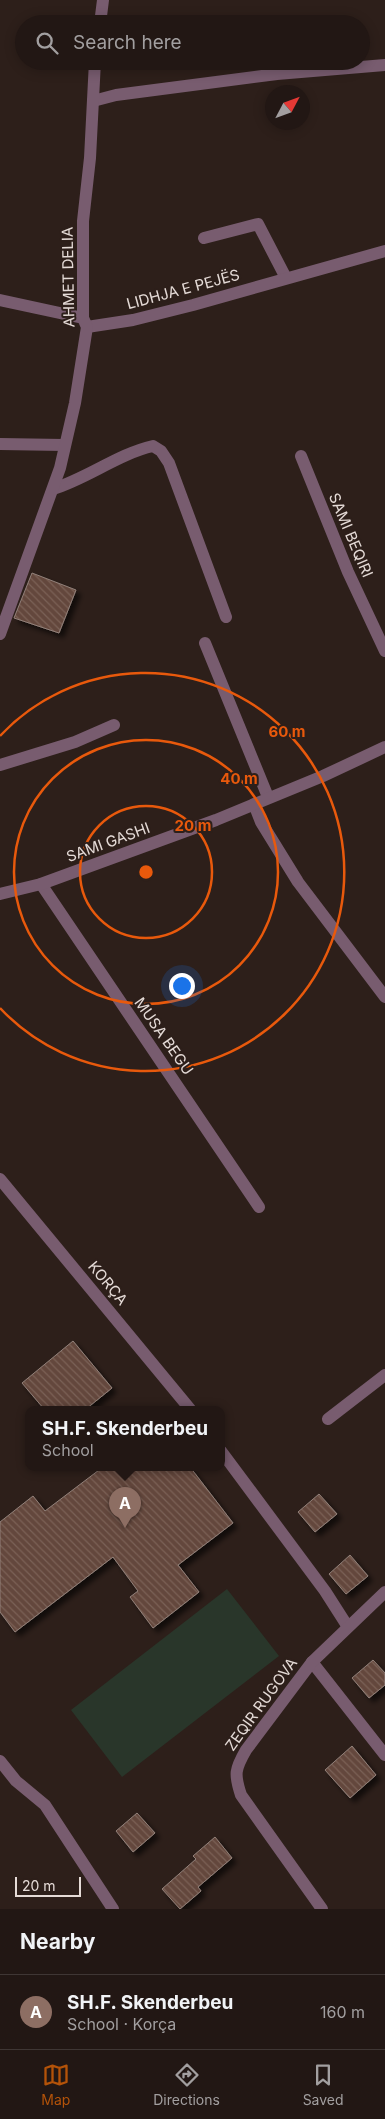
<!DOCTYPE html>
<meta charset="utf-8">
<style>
:root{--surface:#221714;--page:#2e2422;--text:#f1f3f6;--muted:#a29fa0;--line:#3f3634;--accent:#b45309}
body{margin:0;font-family:Inter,sans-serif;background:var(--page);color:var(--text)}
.compass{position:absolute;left:265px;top:85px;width:45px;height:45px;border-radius:50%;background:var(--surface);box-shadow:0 2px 12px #0003;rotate:49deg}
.scale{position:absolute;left:15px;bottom:12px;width:66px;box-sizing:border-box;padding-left:5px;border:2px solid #e5dbd7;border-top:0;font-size:14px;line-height:18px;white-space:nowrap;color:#e5dbd7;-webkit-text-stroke:4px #2d1f1a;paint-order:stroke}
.you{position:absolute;left:181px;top:985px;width:18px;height:18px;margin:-12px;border:4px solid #fff;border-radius:50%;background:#1a73e8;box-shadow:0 0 0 8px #1a73e833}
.badge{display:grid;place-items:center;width:32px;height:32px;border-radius:50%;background:var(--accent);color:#fff;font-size:16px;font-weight:700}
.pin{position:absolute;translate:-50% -41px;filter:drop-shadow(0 1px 2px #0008)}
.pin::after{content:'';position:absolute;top:26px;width:18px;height:15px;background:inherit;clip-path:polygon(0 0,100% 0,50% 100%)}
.popup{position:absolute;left:25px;top:1406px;width:200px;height:65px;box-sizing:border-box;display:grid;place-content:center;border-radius:10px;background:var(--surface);filter:drop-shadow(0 1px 4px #0005);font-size:16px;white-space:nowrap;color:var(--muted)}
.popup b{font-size:19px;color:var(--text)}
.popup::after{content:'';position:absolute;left:50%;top:100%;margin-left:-10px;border:10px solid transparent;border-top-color:var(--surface)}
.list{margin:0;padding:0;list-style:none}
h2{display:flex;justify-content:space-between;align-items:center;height:65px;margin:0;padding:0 20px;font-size:21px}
h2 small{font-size:16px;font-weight:400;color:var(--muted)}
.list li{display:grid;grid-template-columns:32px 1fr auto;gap:15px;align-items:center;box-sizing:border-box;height:75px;padding:0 20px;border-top:1px solid var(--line)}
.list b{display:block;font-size:19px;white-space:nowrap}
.list p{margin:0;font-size:16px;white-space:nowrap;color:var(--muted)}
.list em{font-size:16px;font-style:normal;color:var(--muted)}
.icon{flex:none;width:28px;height:28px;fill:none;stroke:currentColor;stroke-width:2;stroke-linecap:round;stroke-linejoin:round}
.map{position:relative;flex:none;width:385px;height:1909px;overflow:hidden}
.search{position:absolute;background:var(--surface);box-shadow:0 2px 12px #0003;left:15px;right:15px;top:15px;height:55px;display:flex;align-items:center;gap:12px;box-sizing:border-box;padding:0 18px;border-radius:28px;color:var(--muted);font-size:19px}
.sheet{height:140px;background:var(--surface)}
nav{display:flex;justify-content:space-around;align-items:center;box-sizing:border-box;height:70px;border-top:1px solid var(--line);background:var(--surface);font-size:14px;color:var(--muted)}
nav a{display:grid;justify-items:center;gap:2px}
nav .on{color:var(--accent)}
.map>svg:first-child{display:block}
.green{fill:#29362a}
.building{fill:url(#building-back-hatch);stroke:#92817a;filter:url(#shadow)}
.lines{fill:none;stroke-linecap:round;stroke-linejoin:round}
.minor{stroke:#785c6f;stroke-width:12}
.tertiary{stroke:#785c6f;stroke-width:12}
.ring{fill:none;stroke:#e8590c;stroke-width:2.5}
.labels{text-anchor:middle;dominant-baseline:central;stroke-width:4;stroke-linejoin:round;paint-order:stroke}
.street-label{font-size:15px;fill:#e5dbd7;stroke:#2d1f1a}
.centre{fill:#e8590c;stroke:#2d1f1a;stroke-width:2.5}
.ring-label{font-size:15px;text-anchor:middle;font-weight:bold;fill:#e8590c;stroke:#2d1f1a;stroke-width:4;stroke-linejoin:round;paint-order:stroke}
</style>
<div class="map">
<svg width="385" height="1909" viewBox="0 0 385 1909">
<defs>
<pattern id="building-back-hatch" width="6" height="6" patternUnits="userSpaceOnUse" patternTransform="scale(1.25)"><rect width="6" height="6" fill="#64473c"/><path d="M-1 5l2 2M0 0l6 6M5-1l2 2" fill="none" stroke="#7a6157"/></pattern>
<filter id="shadow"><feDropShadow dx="4.5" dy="4.5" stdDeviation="2.5" flood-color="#0009"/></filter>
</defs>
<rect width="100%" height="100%" fill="#2d1f1a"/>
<polygon class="green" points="227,1589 279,1656 122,1777 71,1710"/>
<g class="building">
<polygon points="32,573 76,590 59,633 14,618"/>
<polygon points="73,1341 112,1388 86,1409 44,1409 22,1383"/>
<polygon points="103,1467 190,1467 233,1523 178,1565 199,1592 153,1628 130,1597 138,1591 113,1557 15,1632 0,1612 0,1522 33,1496 45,1511"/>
<polygon points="319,1494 337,1514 315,1532 298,1512"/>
<polygon points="350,1555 368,1576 346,1594 329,1574"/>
<polygon points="373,1660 385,1673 385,1685 369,1698 352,1678"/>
<polygon points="352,1746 376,1775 350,1798 325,1770"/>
<polygon points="137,1813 155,1833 133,1852 116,1831"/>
<polygon points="215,1837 232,1858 198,1887 201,1891 180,1909 162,1889 196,1859 193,1856"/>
</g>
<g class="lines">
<g class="minor">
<polyline points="93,101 116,95 277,74 385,65"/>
<polyline points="204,238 258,224 286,278"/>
<polyline points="0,300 83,318"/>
<polyline points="87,327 133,320 193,305 385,251"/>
<polyline points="0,444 64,445"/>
<polyline points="301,456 348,572 385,651"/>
<path d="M 53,489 C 88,478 118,454 153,446 L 161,451 L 169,463 L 226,617"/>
<polyline points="205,643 268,797"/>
<polyline points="0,765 75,742 114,725"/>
<polyline points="254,804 261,822 298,882 385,997"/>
<polyline points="41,884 259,1207"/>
<polyline points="0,1179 190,1409"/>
<polyline points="328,1419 385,1375"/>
<polyline points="221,1451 325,1591 348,1627"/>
<polyline points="312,1662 385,1755"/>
<polyline points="0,1761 16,1781 45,1805 113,1909"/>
<path d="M 322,1909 L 241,1795 C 234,1774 235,1769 246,1750 L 312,1662 L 385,1592"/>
</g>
<g class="tertiary">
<polyline points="100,24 103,0"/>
<polyline points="0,634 60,468 75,403 87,327 83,318 83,221 90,158 95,61"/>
<polyline points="0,894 41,884 216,820 323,776 385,747"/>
</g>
</g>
<g class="ring">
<circle cx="146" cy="872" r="66"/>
<circle cx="146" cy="872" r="132"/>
<path d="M0 736A199 199 0 1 1 0 1008"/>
</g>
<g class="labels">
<g class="street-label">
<text transform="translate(68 277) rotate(-91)">AHMET DELIA</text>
<text transform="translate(183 289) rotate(-15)">LIDHJA E PEJËS</text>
<text transform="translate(351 535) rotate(67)">SAMI BEQIRI</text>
<text transform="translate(108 842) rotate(-20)">SAMI GASHI</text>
<text transform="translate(164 1036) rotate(55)">MUSA BEGU</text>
<text transform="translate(108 1283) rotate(50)">KORÇA</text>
<text transform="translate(261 1704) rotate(-54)">ZEQIR RUGOVA</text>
</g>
</g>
<circle cx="146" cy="872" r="8" class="centre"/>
<g class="ring-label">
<text x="287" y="737">60 m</text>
<text x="239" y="784">40 m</text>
<text x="193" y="831">20 m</text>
</g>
</svg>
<svg class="compass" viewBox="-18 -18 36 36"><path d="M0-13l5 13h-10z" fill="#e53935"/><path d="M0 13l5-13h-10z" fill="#a29fa0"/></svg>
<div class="scale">20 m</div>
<div class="you"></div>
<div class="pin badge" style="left:125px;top:1528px;background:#8d6e63">A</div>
<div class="popup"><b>SH.F. Skenderbeu</b>School</div>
<div class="search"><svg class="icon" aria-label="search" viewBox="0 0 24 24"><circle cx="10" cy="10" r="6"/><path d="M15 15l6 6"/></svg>Search here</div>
</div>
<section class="sheet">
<h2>Nearby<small></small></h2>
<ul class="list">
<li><span class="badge" style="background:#8d6e63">A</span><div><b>SH.F. Skenderbeu</b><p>School · Korça</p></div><em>160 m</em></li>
</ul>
</section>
<nav>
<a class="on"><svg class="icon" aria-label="map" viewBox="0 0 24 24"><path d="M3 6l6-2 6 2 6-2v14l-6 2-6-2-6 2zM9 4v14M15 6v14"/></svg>Map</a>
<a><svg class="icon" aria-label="directions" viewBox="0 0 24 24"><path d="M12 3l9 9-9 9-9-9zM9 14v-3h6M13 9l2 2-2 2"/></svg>Directions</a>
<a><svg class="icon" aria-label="saved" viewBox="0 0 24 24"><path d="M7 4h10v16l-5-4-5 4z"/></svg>Saved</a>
</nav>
